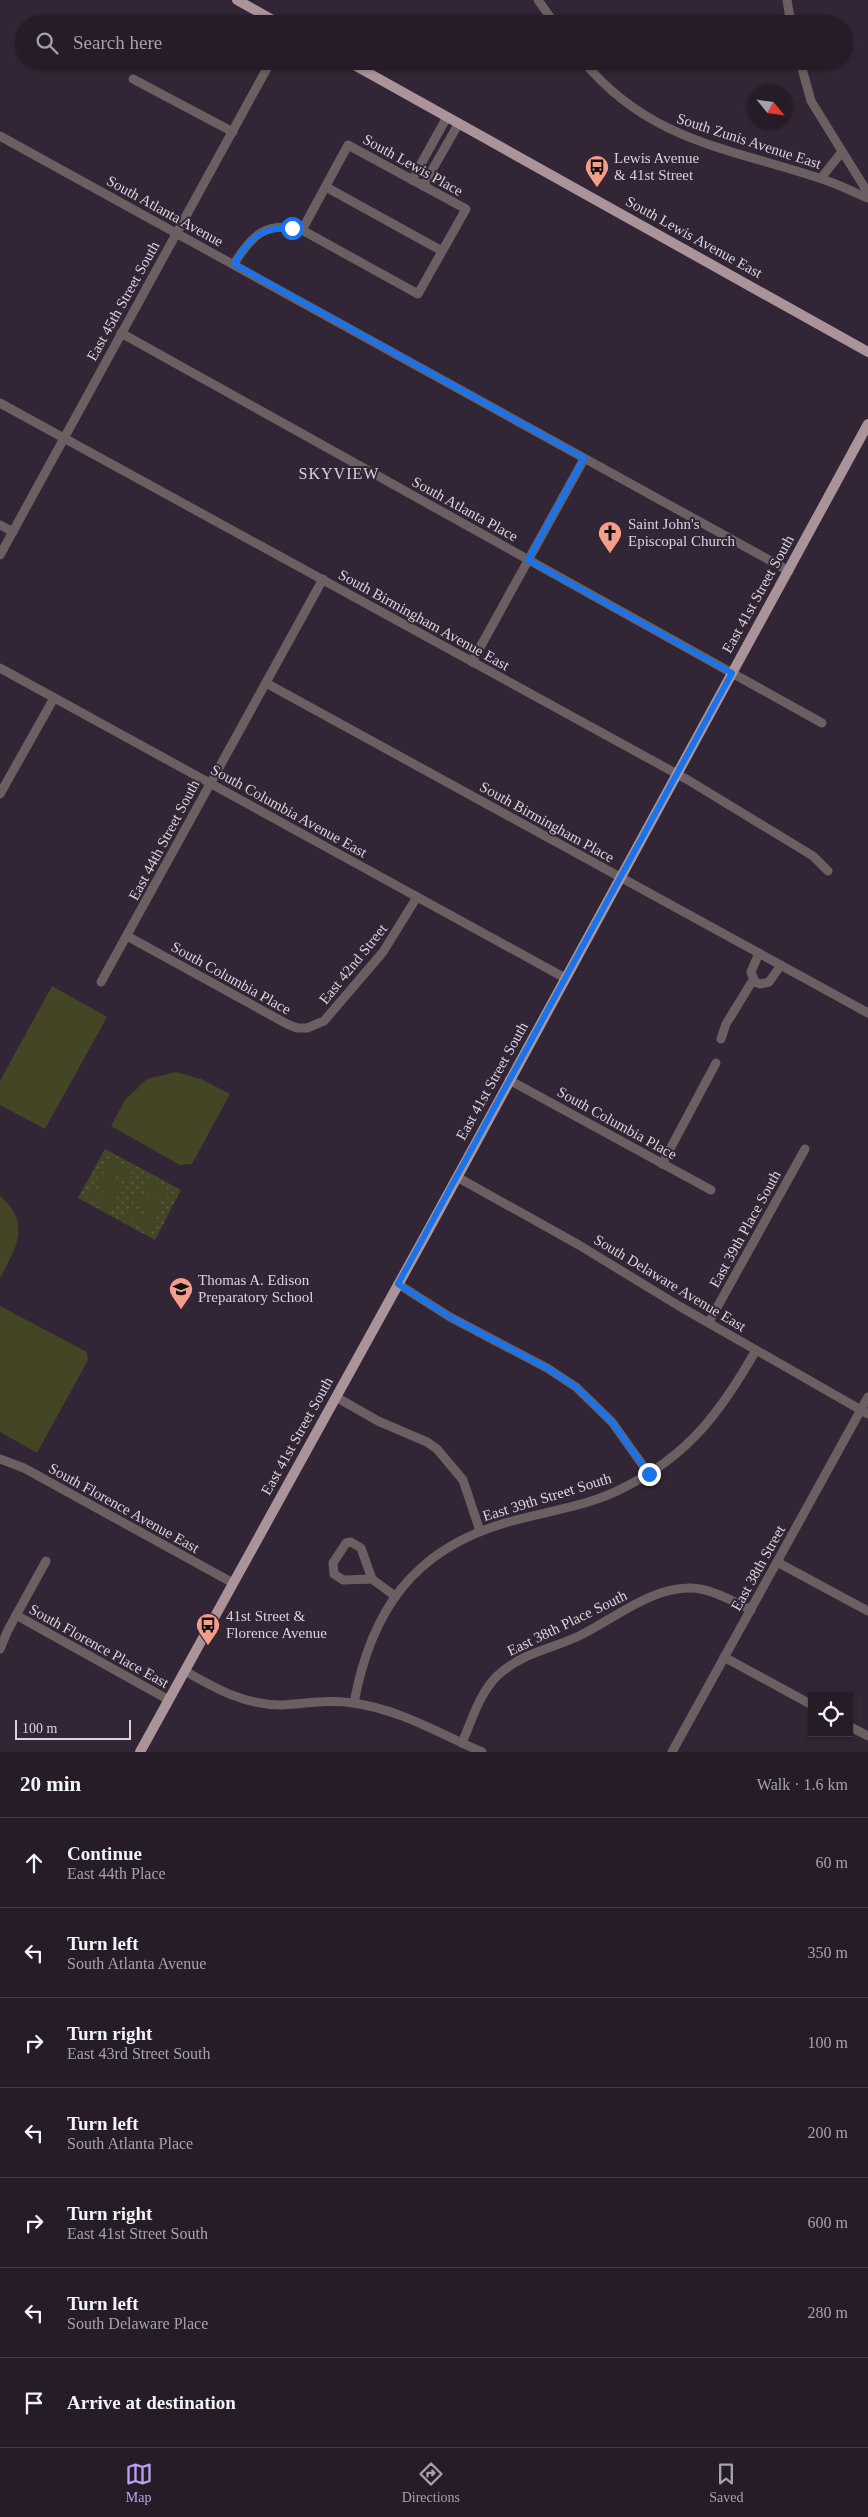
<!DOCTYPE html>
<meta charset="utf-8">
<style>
:root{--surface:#261c28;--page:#2e2530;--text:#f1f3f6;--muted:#a4a1a8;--line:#423a45;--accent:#bca0f2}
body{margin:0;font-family:Georgia,serif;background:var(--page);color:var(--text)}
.controls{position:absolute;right:15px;bottom:15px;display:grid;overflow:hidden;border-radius:0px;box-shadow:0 1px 4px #0004}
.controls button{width:45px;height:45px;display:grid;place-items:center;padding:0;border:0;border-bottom:1px solid var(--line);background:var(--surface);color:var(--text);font:25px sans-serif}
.compass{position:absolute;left:748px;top:85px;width:45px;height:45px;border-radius:50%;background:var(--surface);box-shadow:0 1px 4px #0004;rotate:119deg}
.scale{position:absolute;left:15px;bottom:12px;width:116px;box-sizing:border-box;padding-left:5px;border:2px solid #dad1dc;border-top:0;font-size:14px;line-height:18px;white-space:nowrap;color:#dad1dc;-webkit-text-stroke:4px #322535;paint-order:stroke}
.stop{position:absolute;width:15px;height:15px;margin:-11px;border:4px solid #1a73e8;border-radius:50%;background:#fff}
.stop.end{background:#1a73e8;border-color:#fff;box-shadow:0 1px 5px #0008}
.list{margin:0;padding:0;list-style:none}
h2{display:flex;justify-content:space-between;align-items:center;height:65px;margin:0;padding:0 20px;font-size:21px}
h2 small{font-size:16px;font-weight:400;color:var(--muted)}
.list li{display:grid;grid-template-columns:32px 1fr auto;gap:15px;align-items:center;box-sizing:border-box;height:90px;padding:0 20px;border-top:1px solid var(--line)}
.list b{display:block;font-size:19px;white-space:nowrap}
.list p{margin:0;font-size:16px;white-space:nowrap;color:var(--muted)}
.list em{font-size:16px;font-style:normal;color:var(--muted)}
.icon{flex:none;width:28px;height:28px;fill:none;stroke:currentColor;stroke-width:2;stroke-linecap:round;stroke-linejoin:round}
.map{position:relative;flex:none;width:868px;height:1752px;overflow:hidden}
.search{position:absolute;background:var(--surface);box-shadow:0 1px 4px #0004;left:15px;right:15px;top:15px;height:55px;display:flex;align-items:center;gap:12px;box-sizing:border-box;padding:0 18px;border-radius:28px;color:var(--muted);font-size:19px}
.sheet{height:695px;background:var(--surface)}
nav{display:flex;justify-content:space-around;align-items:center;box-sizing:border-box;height:70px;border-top:1px solid var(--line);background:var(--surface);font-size:14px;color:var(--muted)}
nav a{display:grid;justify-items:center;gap:2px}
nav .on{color:var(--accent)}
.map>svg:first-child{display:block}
.park{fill:url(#park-dots)}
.garden{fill:#434525}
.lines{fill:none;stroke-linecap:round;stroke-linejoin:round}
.minor{stroke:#6b5f62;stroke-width:9}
.major{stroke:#aa9399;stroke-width:10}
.route{stroke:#1a73e8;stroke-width:6}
.labels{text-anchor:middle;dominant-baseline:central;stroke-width:4;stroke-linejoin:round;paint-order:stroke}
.street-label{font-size:15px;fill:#dad1dc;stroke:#322535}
.poi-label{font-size:15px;fill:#dad1dc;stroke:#322535;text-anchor:start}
.neighbourhood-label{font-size:16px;letter-spacing:1px;fill:#dad1dc;stroke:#322535}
</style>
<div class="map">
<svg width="868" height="1752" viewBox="0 0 868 1752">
<defs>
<pattern id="park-dots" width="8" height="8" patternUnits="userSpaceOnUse" patternTransform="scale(1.25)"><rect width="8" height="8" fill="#434525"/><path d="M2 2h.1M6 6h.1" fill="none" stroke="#5e5f44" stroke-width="1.8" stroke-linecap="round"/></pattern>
</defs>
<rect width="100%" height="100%" fill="#322535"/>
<polygon class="park" points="105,1149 181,1190 155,1240 78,1198"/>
<g class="garden">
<polygon points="52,986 107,1017 45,1129 0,1105 0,1081"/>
<polygon points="176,1072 201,1079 230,1094 192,1164 180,1165 111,1126 125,1100 147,1079"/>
<polygon points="109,1157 133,1170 127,1181 103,1169"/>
<polygon points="101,1172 126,1185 119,1197 95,1184"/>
<polygon points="147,1178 171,1191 165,1202 141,1189"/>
<polygon points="93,1187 117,1200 111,1211 87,1199"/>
<polygon points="139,1193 163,1205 157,1217 133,1204"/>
<path d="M 0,1196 C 32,1223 16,1248 0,1278 Z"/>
<polygon points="131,1208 156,1221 149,1232 125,1219"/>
<polygon points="0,1306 87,1352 88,1360 37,1453 0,1432"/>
</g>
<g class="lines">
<g class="minor">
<polyline points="538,0 555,24"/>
<polyline points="787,0 791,24"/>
<path d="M 583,61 C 650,142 730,148 822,179 C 838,184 853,192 868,198"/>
<polyline points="800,61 811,101 868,193"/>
<polyline points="133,79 233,132"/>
<polyline points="0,136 789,571"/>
<polyline points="821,178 841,153"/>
<polyline points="412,180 447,117"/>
<polyline points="423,186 459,123"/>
<polyline points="326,187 442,251"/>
<path d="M 234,264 C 252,234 267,221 302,230 L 418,294 L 466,209 L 348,145 L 302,230"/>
<polyline points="121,333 822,723"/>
<polyline points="0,403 688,780 813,856 828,871"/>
<polyline points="0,525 13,532"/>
<polyline points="0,555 271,61"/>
<polyline points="472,662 584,459"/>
<polyline points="0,668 565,978"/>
<polyline points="266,683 868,1013"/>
<polyline points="0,794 54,698"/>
<polyline points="127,936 287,1024 297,1028 307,1028 324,1021 383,952 417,897"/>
<polyline points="759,953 751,972 755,982 760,984 769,982 781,965"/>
<polyline points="101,982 323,579"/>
<polyline points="721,1039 726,1024 753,980"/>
<polyline points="509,1080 711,1190"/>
<polyline points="662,1164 716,1063"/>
<polyline points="457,1177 579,1245 679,1306 868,1414"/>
<polyline points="398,1284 450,1317 547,1368 576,1387 612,1422 649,1474"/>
<polyline points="709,1322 805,1149"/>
<polyline points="336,1397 378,1421 427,1442 437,1449 463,1480 480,1531"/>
<polyline points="0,1459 24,1468 233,1583"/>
<polyline points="777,1562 868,1611"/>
<polyline points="372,1579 361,1548 351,1542 346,1543 333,1563 334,1574 343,1580 372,1579 395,1596"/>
<polyline points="16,1615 169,1700"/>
<polyline points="0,1649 8,1630 46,1561"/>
<polyline points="724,1657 812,1705"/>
<path d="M 185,1671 C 215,1688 244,1705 281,1705 C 305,1704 329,1699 353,1703 C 399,1709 440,1734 482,1752"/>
<path d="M 354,1703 C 371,1611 413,1550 505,1523 C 545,1511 588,1507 625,1487 C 689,1455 722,1410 756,1350"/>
<polyline points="849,1726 868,1736"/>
<path d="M 462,1743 C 472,1720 479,1694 497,1676 C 523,1652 549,1650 579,1636 C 614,1619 649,1588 690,1588 C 710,1588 733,1601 751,1610"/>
<polyline points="672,1752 868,1397"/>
</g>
<g class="major">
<polyline points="237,0 280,24"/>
<polyline points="347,61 868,352"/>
<polyline points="140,1752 430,1227 868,424"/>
</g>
</g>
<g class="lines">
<path class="route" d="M 292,228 C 263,226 248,239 234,264 L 584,458 L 528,560 L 732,673 L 398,1284 L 450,1317 L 547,1368 L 576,1387 L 612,1422 L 649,1474"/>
</g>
<defs>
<g id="bus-pin" transform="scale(1.25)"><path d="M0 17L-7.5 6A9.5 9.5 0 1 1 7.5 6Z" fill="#f49e8a" stroke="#322535"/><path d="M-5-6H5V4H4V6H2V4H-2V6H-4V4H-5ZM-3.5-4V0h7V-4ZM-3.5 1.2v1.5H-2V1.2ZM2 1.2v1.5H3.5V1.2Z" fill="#111"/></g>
<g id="church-pin" transform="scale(1.25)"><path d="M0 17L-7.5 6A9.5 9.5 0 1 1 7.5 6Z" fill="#f49e8a" stroke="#322535"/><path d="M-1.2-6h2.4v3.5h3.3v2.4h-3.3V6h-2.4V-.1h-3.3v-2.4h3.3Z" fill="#111"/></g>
<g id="school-pin" transform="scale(1.25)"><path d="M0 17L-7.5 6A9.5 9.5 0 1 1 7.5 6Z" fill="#f49e8a" stroke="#322535"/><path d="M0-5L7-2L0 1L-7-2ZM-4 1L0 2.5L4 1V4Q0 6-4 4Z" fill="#111"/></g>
</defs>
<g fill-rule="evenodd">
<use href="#bus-pin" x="597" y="167"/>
<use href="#church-pin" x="610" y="533"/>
<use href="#school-pin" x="181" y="1289"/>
<use href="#bus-pin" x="208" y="1625"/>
</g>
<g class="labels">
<g class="street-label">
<text transform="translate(749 141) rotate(18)">South Zunis Avenue East</text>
<text transform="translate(413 165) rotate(29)">South Lewis Place</text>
<text transform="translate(165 211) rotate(29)">South Atlanta Avenue</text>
<text transform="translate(694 237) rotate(29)">South Lewis Avenue East</text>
<text transform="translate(123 301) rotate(-61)">East 45th Street South</text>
<text transform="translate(465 509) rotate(29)">South Atlanta Place</text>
<text transform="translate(758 594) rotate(-61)">East 41st Street South</text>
<text transform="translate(424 620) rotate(29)">South Birmingham Avenue East</text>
<text transform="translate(289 811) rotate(29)">South Columbia Avenue East</text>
<text transform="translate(547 822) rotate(29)">South Birmingham Place</text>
<text transform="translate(164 840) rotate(-62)">East 44th Street South</text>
<text transform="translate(353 964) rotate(-51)">East 42nd Street</text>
<text transform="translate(231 978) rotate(29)">South Columbia Place</text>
<text transform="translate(492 1081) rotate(-61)">East 41st Street South</text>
<text transform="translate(617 1123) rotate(29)">South Columbia Place</text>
<text transform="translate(745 1229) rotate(-61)">East 39th Place South</text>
<text transform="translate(670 1283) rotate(31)">South Delaware Avenue East</text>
<text transform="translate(297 1436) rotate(-61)">East 41st Street South</text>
<text transform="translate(547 1497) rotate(-17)">East 39th Street South</text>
<text transform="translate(124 1508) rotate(29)">South Florence Avenue East</text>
<text transform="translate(758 1568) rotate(-61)">East 38th Street</text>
<text transform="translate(567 1623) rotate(-26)">East 38th Place South</text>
<text transform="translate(99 1646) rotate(29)">South Florence Place East</text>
</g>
<g class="poi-label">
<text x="614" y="158">Lewis Avenue<tspan x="614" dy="17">&amp; 41st Street</tspan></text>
<text x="628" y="524">Saint John's<tspan x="628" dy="17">Episcopal Church</tspan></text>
<text x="198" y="1280">Thomas A. Edison<tspan x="198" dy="17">Preparatory School</tspan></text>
<text x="226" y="1616">41st Street &amp;<tspan x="226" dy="17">Florence Avenue</tspan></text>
</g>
<g class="neighbourhood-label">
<text x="339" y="473">SKYVIEW</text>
</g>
</g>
</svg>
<div class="controls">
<button><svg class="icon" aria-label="locate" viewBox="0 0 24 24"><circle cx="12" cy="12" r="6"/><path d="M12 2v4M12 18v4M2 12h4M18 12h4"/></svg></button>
</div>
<svg class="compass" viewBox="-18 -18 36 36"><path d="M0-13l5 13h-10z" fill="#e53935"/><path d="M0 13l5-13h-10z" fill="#a4a1a8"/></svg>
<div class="scale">100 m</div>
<div class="stop" style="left:292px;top:228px"></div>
<div class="stop end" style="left:649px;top:1474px"></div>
<div class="search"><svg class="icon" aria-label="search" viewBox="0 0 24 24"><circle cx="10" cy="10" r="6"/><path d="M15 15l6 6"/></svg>Search here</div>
</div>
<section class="sheet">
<h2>20 min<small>Walk · 1.6 km</small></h2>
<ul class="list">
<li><svg class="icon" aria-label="ahead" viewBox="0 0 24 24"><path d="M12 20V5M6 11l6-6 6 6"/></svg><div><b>Continue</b><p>East 44th Place</p></div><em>60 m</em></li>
<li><svg class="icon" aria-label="left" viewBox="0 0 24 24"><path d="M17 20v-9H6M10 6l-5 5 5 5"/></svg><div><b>Turn left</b><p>South Atlanta Avenue</p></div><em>350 m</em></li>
<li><svg class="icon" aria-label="right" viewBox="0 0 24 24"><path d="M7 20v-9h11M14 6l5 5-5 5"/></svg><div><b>Turn right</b><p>East 43rd Street South</p></div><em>100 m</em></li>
<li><svg class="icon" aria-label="left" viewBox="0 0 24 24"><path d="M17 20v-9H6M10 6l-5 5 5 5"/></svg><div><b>Turn left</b><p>South Atlanta Place</p></div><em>200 m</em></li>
<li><svg class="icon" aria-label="right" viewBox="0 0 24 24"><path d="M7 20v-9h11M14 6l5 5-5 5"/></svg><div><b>Turn right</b><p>East 41st Street South</p></div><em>600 m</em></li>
<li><svg class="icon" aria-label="left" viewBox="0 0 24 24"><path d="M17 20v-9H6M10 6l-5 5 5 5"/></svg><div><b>Turn left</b><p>South Delaware Place</p></div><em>280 m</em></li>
<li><svg class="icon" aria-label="arrive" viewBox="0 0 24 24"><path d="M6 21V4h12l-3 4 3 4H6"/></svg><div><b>Arrive at destination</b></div></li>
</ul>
</section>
<nav>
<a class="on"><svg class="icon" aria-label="map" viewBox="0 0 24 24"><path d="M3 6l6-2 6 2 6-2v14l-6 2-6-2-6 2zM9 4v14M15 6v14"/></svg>Map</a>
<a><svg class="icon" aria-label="directions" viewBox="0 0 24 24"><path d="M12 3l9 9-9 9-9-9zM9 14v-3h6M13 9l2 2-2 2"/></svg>Directions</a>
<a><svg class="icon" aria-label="saved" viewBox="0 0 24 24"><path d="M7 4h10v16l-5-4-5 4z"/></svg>Saved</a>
</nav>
